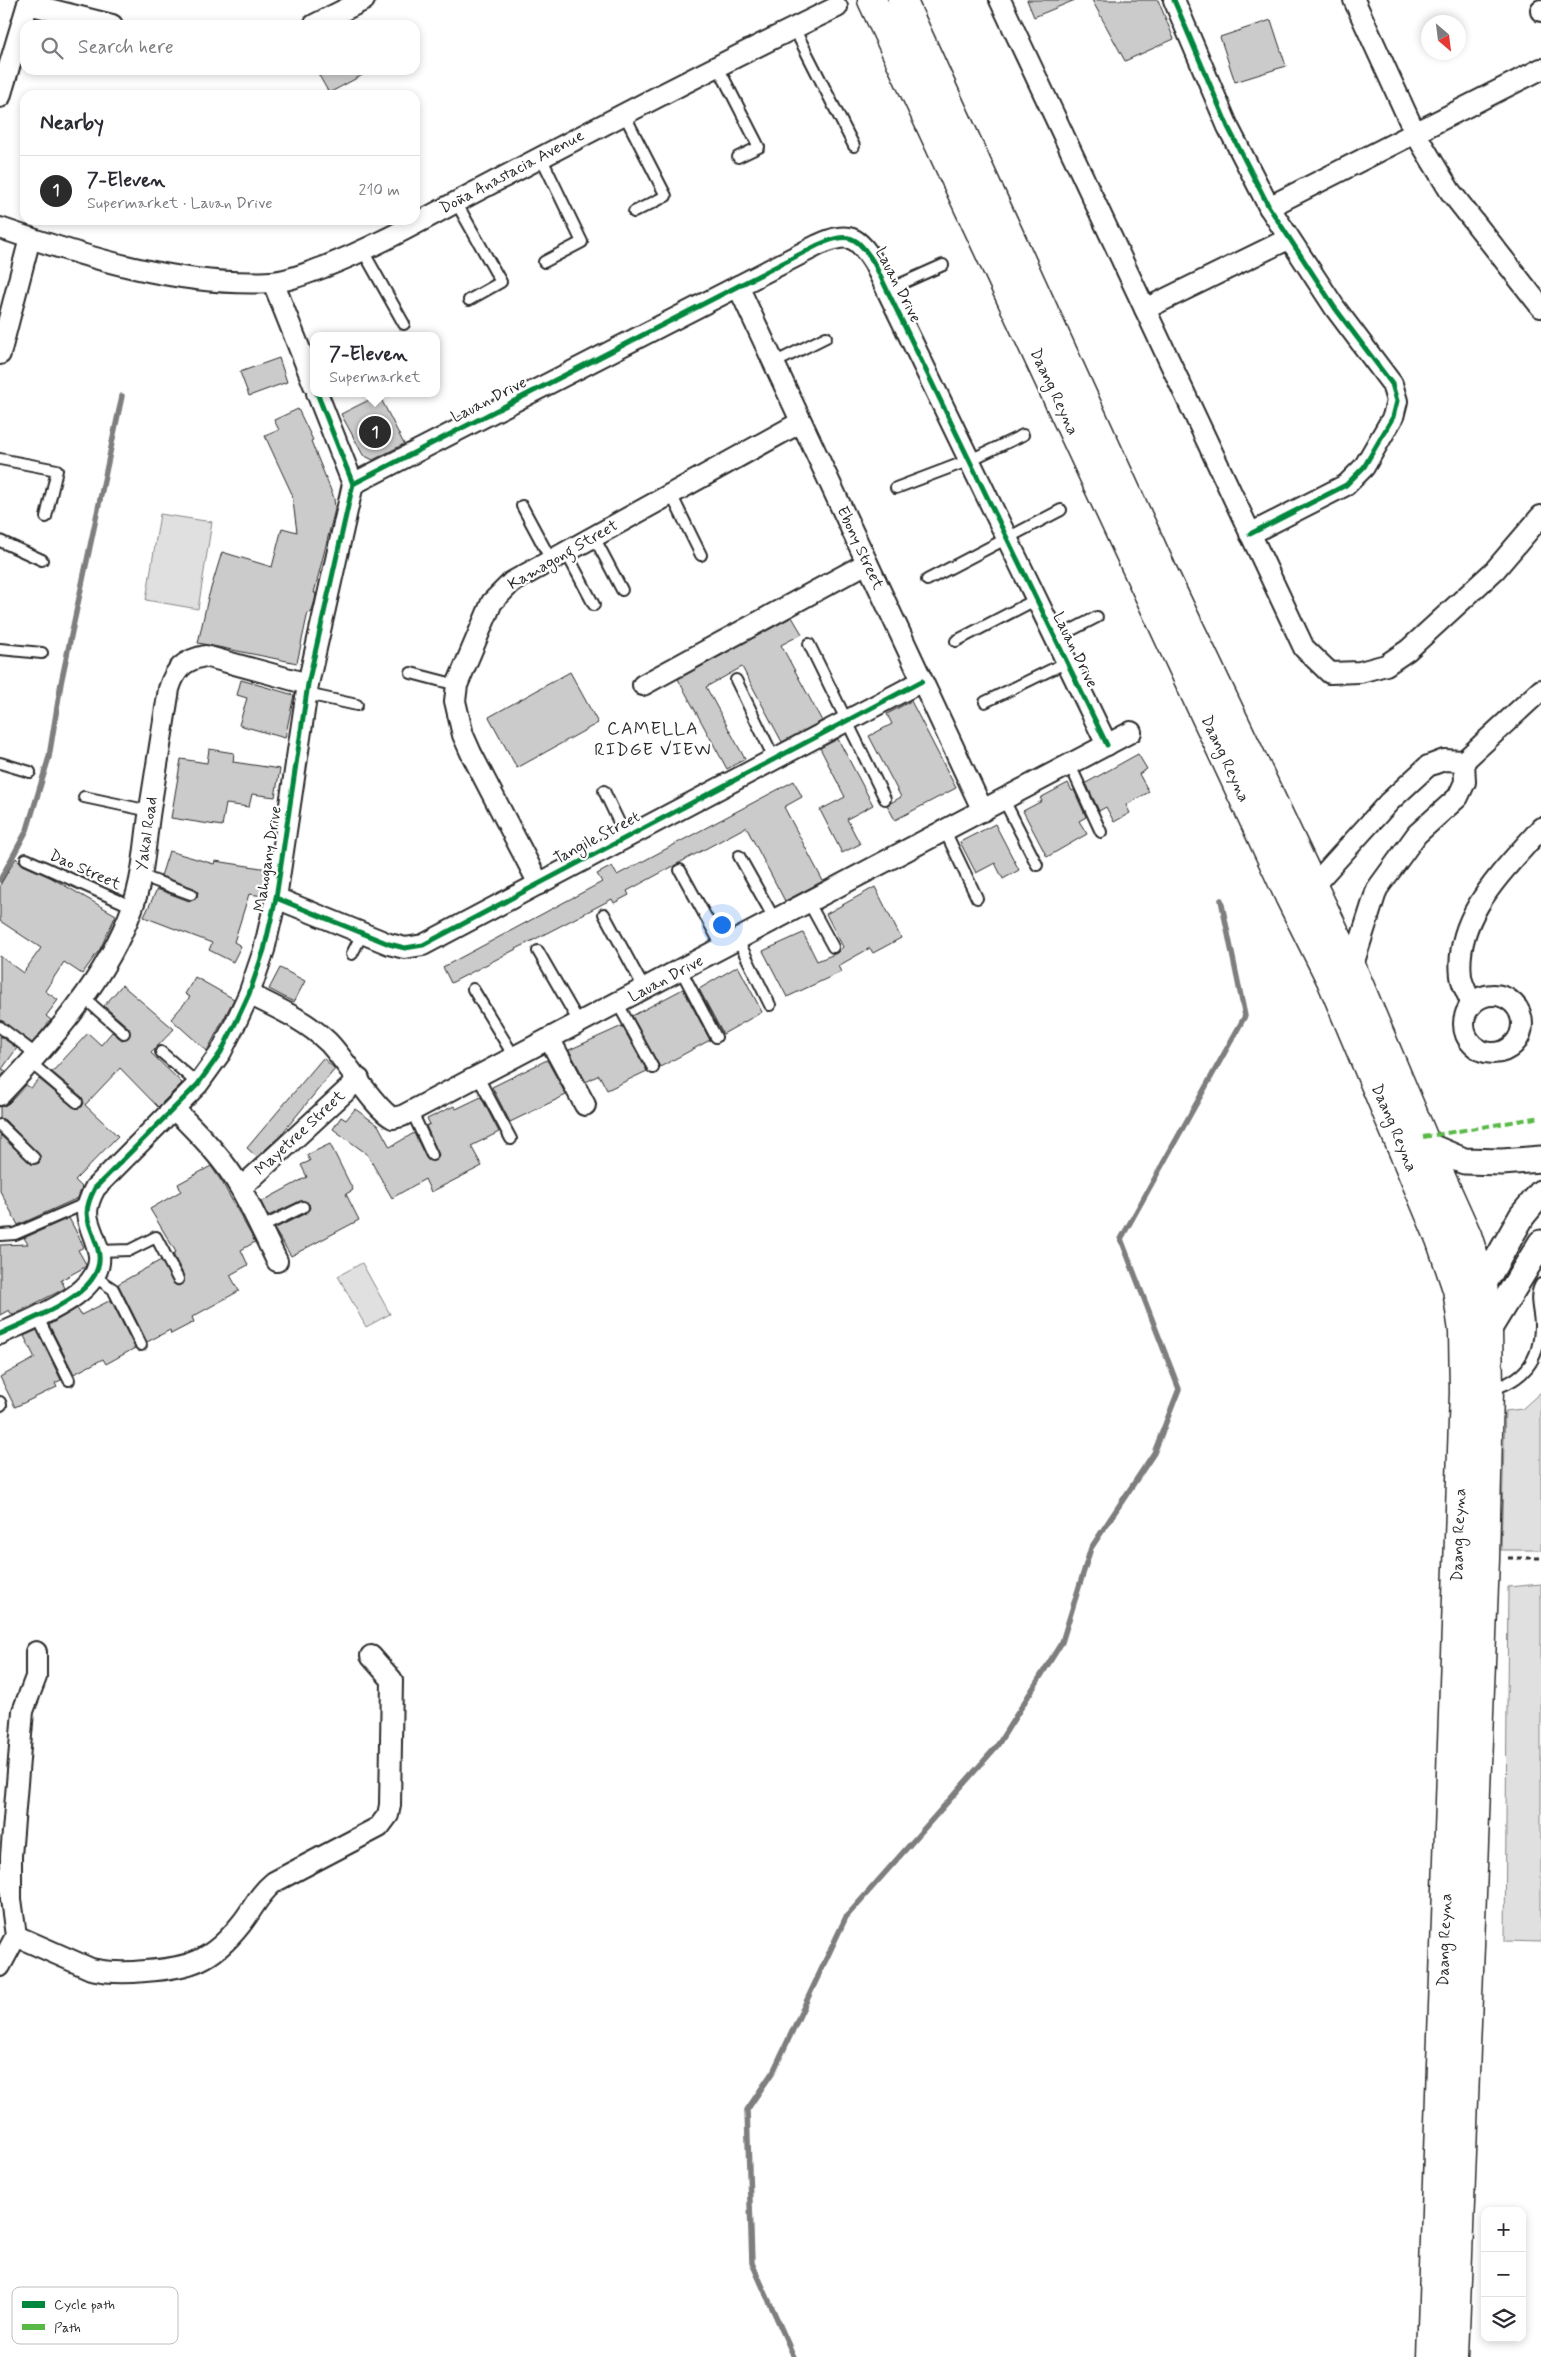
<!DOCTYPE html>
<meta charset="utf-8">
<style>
:root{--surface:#fff;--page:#f7f7f7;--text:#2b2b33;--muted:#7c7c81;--line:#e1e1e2;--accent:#2b2b2b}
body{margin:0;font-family:Mynerve,sans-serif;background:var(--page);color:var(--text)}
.controls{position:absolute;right:15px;bottom:15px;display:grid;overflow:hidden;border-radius:10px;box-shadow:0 2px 8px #0003}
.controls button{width:45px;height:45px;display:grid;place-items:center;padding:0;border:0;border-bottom:1px solid var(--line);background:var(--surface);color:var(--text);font:25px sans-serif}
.compass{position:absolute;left:1421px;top:15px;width:45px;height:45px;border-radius:50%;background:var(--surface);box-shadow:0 2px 8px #0003;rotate:152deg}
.you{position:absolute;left:721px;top:924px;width:18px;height:18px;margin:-12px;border:4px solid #fff;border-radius:50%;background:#1a73e8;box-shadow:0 0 0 8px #1a73e833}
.badge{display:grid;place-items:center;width:32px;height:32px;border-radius:50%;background:var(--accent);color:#fff;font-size:16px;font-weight:700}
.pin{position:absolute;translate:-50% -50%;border:2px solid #fff;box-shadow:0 1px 5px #0006}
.popup{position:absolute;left:310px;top:332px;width:130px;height:65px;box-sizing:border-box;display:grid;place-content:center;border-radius:10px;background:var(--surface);filter:drop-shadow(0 1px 4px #0005);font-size:16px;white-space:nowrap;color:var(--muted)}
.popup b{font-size:19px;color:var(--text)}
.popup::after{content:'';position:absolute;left:50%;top:100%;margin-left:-10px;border:10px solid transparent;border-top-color:var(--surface)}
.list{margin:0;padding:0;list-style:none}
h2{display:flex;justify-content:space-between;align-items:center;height:65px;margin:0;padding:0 20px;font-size:21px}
h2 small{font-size:16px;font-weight:400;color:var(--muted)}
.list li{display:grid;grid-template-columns:32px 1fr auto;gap:15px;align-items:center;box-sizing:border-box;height:70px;padding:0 20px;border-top:1px solid var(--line)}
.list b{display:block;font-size:19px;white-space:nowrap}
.list p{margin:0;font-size:16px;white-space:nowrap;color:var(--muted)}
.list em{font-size:16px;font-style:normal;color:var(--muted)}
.icon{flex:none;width:28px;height:28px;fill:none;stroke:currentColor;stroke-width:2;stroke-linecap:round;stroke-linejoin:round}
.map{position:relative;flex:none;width:1541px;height:2357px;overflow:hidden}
.search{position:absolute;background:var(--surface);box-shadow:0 2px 8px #0003;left:20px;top:20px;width:400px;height:55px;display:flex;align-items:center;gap:12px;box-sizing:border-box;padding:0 18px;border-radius:15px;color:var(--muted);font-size:19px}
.panel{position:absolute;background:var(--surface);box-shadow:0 2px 8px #0003;left:20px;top:90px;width:400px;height:135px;border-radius:15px}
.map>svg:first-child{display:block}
.green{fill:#e0e0e0;stroke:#868686}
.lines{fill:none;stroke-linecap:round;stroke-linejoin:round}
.stream{stroke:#7e7e7e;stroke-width:5.5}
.building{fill:#cbcbcb;stroke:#2b2b2b}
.service-casing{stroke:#2b2b2b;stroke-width:14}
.minor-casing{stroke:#2b2b2b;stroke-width:24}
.tertiary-casing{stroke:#2b2b2b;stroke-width:29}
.secondary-casing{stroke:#2b2b2b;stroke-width:31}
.path{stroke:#2b2b2b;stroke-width:3;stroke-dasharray:5 4;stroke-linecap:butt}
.service{stroke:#fff;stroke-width:10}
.minor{stroke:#fff;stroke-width:20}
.tertiary{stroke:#fff;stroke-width:25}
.secondary{stroke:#fff;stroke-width:28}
.quiet{stroke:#58b947;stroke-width:4;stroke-dasharray:8 4;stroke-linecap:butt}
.cycleway-casing{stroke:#fff;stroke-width:8}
.cycleway{stroke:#00873e;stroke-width:5}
.labels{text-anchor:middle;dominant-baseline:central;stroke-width:4.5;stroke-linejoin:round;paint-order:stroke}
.street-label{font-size:16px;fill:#2b2b2b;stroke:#fff}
.neighbourhood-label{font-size:18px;letter-spacing:1px;fill:#2b2b2b;stroke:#fff}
.key{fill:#fff;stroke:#bfbfbf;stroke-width:1}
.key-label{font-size:14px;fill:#2b2b2b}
</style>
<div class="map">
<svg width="1541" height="2357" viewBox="0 0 1541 2357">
<rect width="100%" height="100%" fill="#fff"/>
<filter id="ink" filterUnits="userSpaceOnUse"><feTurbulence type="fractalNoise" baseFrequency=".02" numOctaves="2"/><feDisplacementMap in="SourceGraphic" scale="10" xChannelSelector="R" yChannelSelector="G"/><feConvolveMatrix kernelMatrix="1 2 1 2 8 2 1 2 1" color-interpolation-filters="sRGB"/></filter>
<g filter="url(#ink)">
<g class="green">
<polygon points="160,514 212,522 198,609 146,600"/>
<polygon points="362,1263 390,1314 366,1327 338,1276"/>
<polygon points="1541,1392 1541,1550 1501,1550 1505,1411 1522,1409"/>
<polygon points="1541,1584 1541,1942 1505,1941 1508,1587"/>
</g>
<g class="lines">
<g class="stream">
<polyline points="0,880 27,830 49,757 61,683 122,396"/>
<polyline points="794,2357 752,2263 747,2110 774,2070 846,1917 997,1746 1062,1642 1091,1548 1154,1453 1179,1389 1121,1239 1245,1016 1221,900"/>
</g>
</g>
<g class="building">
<polygon points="1027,0 1075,0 1034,17"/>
<polygon points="1092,0 1158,0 1174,39 1125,61"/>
<polygon points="1271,20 1286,66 1235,82 1220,37"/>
<polygon points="316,70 372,70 329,93"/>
<polygon points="279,358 287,382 249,396 240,372"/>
<polygon points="379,395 404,444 373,460 363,455 341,414"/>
<polygon points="298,409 313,440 311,441 334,498 335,509 314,593 316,593 315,600 311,613 308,612 297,663 198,643 208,598 222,552 272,567 282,528 297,532 292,494 265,436 279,430 274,420"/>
<polygon points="792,617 802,634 781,645 822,721 782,742 742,667 706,687 745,759 727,769 678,679"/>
<polygon points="570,672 598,723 517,768 489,717"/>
<polygon points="241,680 294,695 285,738 239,725 247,698 237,695"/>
<polygon points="911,701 956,788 895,820 887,805 901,797 869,736 892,724 887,714"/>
<polygon points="838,739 873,805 847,819 860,844 842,853 820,810 845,797 820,748"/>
<polygon points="209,749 234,753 233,762 280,769 275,797 252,794 249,807 226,804 222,826 171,818 181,759 207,763"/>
<polygon points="1138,754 1147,769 1139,774 1149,792 1126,805 1130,813 1114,822 1106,807 1099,811 1086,783"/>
<polygon points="794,781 802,797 784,807 823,881 785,901 746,827 627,891 629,895 614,903 612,899 451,983 443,967 602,882 597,874 612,866 617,875"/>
<polygon points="1068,783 1072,791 1074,790 1086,817 1079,821 1087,834 1047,857 1023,811 1042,801 1040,798"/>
<polygon points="995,824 1019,870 1003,879 995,863 976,873 960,842"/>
<polygon points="169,851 214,864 215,861 268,869 264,896 249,894 234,942 241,946 233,962 209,950 212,943 144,917 157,889 189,901 197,897 198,892 194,888 161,876"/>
<polygon points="16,858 23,865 50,877 116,915 100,949 82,974 64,962 45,991 58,1000 46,1016 51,1020 32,1043 0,1020 0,956 23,973 41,948 0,921 0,885"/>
<polygon points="875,887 901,938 873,953 870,948 838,966 841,972 787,997 763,951 803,933 817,961 837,953 843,947 826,914"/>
<polygon points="738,966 762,1012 723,1034 699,989"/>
<polygon points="280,968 305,981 294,1002 269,989"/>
<polygon points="195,977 234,999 207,1051 171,1019 190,997 185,994"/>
<polygon points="122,985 174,1029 151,1053 182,1083 158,1107 120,1068 85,1105 118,1136 75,1180 82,1187 78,1198 18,1225 0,1191 0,1135 32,1164 39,1163 41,1157 5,1120 0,1118 0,1107 9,1103 26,1085 31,1088 39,1079 73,1107 82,1107 84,1103 82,1097 52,1072 88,1033 101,1045 112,1032 122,1040 129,1037 129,1028 104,1006"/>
<polygon points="683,989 710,1040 660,1067 632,1016"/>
<polygon points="622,1026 647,1071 607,1090 599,1075 586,1082 569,1050"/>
<polygon points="0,1036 17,1048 2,1069 6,1071 0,1078"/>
<polygon points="323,1058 335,1069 279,1137 257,1157 247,1148"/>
<polygon points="547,1060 566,1095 510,1122 492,1087"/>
<polygon points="481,1097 499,1132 471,1146 482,1166 431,1192 425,1179 392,1198 367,1154 333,1129 341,1117 346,1120 355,1109 378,1125 390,1147 414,1133 426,1158 434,1161 439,1155 426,1126 430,1124 427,1119 454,1106 456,1109"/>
<polygon points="330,1144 353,1190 346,1194 359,1220 291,1256 274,1229 306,1213 310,1208 309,1204 300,1201 268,1216 261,1202 307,1177 301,1165 310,1161 307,1155"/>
<polygon points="211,1166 222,1182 255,1242 241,1250 248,1265 230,1275 239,1291 192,1317 194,1322 171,1334 170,1330 147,1342 118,1284 161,1260 174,1284 178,1286 184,1283 184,1276 173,1254 176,1252 150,1209 181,1191 178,1184"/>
<polygon points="69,1218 84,1247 78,1250 86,1264 85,1267 61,1280 65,1288 58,1292 12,1315 9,1310 0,1315 0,1245 28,1244 24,1238"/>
<polygon points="111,1300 135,1348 106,1364 103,1359 74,1374 49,1325 77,1308 81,1315"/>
<polygon points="37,1330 61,1380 55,1383 57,1387 15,1407 0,1377 35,1358 24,1336"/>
</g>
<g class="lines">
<g class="service-casing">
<g id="service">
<polyline points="794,28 854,146"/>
<polyline points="718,67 759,147 738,157"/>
<polyline points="624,114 666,196 634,212"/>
<polyline points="541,157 582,242 544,262"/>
<polyline points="456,202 501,282 469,300"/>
<polyline points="363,251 404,324"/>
<polyline points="887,290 943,265"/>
<polyline points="774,363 826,337"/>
<polyline points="0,459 57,470 46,517"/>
<polyline points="896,488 970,460 1023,435"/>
<polyline points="671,494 701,555"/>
<polyline points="522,506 551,560"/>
<polyline points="594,537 622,590"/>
<polyline points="0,541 42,560"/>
<polyline points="566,552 594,605"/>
<polyline points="927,580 1061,510"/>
<polyline points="1056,638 1097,617"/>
<polyline points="956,641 1037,599"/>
<polyline points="809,644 885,799"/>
<polyline points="0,649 42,653"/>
<polyline points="411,673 457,685"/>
<polyline points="736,680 774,758"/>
<polyline points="307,694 357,705"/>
<polyline points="985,702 1067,662"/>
<polyline points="0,763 30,772"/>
<polyline points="1070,765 1101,832"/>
<polyline points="604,791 626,837"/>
<polyline points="84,797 150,811"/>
<polyline points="1004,800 1037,865"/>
<polyline points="945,831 977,898"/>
<polyline points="739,856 775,920"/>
<polyline points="26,859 133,907"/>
<polyline points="680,870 723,948"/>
<polyline points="142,876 191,894"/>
<polyline points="809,903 833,947"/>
<polyline points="604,914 645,990"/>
<polyline points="738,940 770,1005"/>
<polyline points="538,951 580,1024"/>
<polyline points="352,954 362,934"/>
<polyline points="681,970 716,1037"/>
<polyline points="473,989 515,1058"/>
<polyline points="83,997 124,1033"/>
<polyline points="618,1004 653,1068"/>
<polyline points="0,1027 37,1055"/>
<polyline points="161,1052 198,1084"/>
<polyline points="31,1063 77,1102"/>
<polyline points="478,1077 511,1139"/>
<polyline points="412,1112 432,1155"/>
<polyline points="0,1125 34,1158"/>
<polyline points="260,1228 303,1207"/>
<polyline points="0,1235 15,1234 87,1203"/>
<polyline points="98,1251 130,1250 156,1237 178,1279"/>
<polyline points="95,1277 113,1289 141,1345"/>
<polyline points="37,1316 69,1380"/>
<path d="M 1490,1390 C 1523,1380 1540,1362 1540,1325 C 1540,1311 1533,1297 1541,1284"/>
<polyline points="0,1402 1,1405"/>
</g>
</g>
<g class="minor-casing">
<g id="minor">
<polyline points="1000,0 1304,648 1330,673 1360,672 1386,665 1408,650 1495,570 1541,516"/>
<polyline points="1174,0 1228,127 1269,207 1335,308 1392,384 1397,401 1393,417 1364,467 1346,485 1250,534"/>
<polyline points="1354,0 1415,133 1450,191 1541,307"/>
<polyline points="28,4 112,25"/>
<polyline points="1541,10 1541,11"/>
<polyline points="314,25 364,0"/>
<polyline points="0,97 29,0"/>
<polyline points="1269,207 1541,69"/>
<path d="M 0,228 C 85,257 180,287 271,282 C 289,281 307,273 324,267 C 376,247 426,218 475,192 C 595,129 715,66 837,7"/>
<polyline points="273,282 314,385"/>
<polyline points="738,286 983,811"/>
<polyline points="1145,309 1288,239"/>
<polyline points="0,354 30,238"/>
<path d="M 353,484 L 818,245 C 849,231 857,236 874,263 L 1107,745"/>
<polyline points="643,685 867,563"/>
<polyline points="539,884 471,753 463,735 455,701 457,685 492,602 512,582 801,422"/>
<polyline points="1302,891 1314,885 1389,802 1428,766 1444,760 1464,761 1541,690"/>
<polyline points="276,898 389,944 405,948 423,945 922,681"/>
<polyline points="1346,971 1352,968 1377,889 1417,834 1458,797 1465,782 1464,761"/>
<path d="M 249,994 C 277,1008 305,1020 328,1042 C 346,1060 375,1110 393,1118 L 402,1116 L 1131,732"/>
<circle cx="1493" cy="1024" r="29"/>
<path d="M 1472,1004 C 1468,995 1462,985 1461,976 C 1454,915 1505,870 1541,828"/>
<polyline points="550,1040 585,1105"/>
<path d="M 0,1095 C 52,1040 107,979 133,906 C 144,875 145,842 150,809 C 156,769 163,729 169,689 C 175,669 184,660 205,656 L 308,684"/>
<path d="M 175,1110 C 199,1134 224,1159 241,1189 C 254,1212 265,1237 277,1261"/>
<polyline points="241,1188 359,1079"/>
<path d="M 0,1334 C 30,1319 110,1293 98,1250 C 91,1222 79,1218 95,1188 L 198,1084 L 221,1052 L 236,1022 L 249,994 L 264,950 L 276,898 L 308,684 L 353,484 L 317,393"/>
<path d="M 16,1936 L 91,1969 C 109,1973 127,1973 145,1971 C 190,1968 212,1961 241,1924 C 254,1908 257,1896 274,1882 L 379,1827 L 388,1815 L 390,1805 L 392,1680 L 371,1656"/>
<polyline points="0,1966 16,1936 11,1899 11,1856 23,1711 36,1677 36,1652"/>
</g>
</g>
<g class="tertiary-casing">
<g id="tertiary">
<polyline points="1426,1145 1464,1161 1502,1162 1541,1159"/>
<polyline points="1467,1288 1483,1285 1522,1216 1541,1193"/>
<polyline points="1478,1330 1488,1330 1541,1243"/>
</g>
</g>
<g class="secondary-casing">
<g id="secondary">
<polyline points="872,0 1290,898 1331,980 1440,1239 1457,1289 1463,1331 1464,1392 1431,2357"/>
<polyline points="902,0 1163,572 1352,968 1423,1137 1467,1235 1483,1285 1488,1330 1489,1390 1485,1559 1454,2357"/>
</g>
</g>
<polyline class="path" points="1508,1558 1541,1558"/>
<use href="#service" class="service"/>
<use href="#minor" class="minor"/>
<use href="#tertiary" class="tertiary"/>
<use href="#secondary" class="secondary"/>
<polyline class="quiet" points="1423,1137 1541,1117"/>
<g class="cycleway-casing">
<g id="cycleway">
<polyline points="1174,0 1228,127 1269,207 1335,308 1392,384 1397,401 1393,417 1364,467 1346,485 1250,534"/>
<path d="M 353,484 L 818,245 C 849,231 857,236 874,263 L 1107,745"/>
<polyline points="276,898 389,944 405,948 423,945 922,681"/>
<path d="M 0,1334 C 30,1319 110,1293 98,1250 C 91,1222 79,1218 95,1188 L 198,1084 L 221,1052 L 236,1022 L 249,994 L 264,950 L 276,898 L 308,684 L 353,484 L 317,393"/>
</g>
</g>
<use href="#cycleway" class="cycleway"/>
</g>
</g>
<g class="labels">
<g class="street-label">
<text transform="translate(512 172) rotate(-28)">Doña Anastacia Avenue</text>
<text transform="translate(898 285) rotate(63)">Lauan Drive</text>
<text transform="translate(1054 392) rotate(65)">Daang Reyna</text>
<text transform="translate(489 400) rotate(-27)">Lauan Drive</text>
<text transform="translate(860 548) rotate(65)">Ebony Street</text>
<text transform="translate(563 555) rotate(-30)">Kamagong Street</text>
<text transform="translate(1075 650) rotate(64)">Lauan Drive</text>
<text transform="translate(1225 759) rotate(65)">Daang Reyna</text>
<text transform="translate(147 834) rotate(-82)">Yakal Road</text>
<text transform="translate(597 838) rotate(-28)">Tangile Street</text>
<text transform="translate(268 859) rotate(-81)">Mahogany Drive</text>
<text transform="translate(85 870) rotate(24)">Dao Street</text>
<text transform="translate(666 979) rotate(-28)">Lauan Drive</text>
<text transform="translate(1394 1128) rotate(67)">Daang Reyna</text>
<text transform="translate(300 1133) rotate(-43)">Mayetree Street</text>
<text transform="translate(1459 1535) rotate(-88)">Daang Reyna</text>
<text transform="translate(1445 1940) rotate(-88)">Daang Reyna</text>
</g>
<g class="neighbourhood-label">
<text x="653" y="729">CAMELLA<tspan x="653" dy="21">RIDGE VIEW</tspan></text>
</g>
</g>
<rect x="12" y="2287" width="166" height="57" rx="8" class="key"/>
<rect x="22" y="2301" width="23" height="7" fill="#00873e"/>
<rect x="22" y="2324" width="23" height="6" fill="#58b947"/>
<g class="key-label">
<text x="54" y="2309">Cycle path</text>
<text x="54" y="2332">Path</text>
</g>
</svg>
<div class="controls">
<button>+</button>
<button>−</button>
<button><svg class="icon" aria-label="layers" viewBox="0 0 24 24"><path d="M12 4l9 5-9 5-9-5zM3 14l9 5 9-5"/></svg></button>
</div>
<svg class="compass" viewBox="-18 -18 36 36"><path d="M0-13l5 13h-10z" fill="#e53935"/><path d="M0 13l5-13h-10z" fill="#7c7c81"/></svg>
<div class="you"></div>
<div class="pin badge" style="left:375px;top:432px">1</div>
<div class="popup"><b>7-Eleven</b>Supermarket</div>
<div class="search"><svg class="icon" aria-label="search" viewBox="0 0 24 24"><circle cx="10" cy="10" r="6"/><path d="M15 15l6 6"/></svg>Search here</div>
<section class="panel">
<h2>Nearby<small></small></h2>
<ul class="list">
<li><span class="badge">1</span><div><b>7-Eleven</b><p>Supermarket · Lauan Drive</p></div><em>210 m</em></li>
</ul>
</section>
</div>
